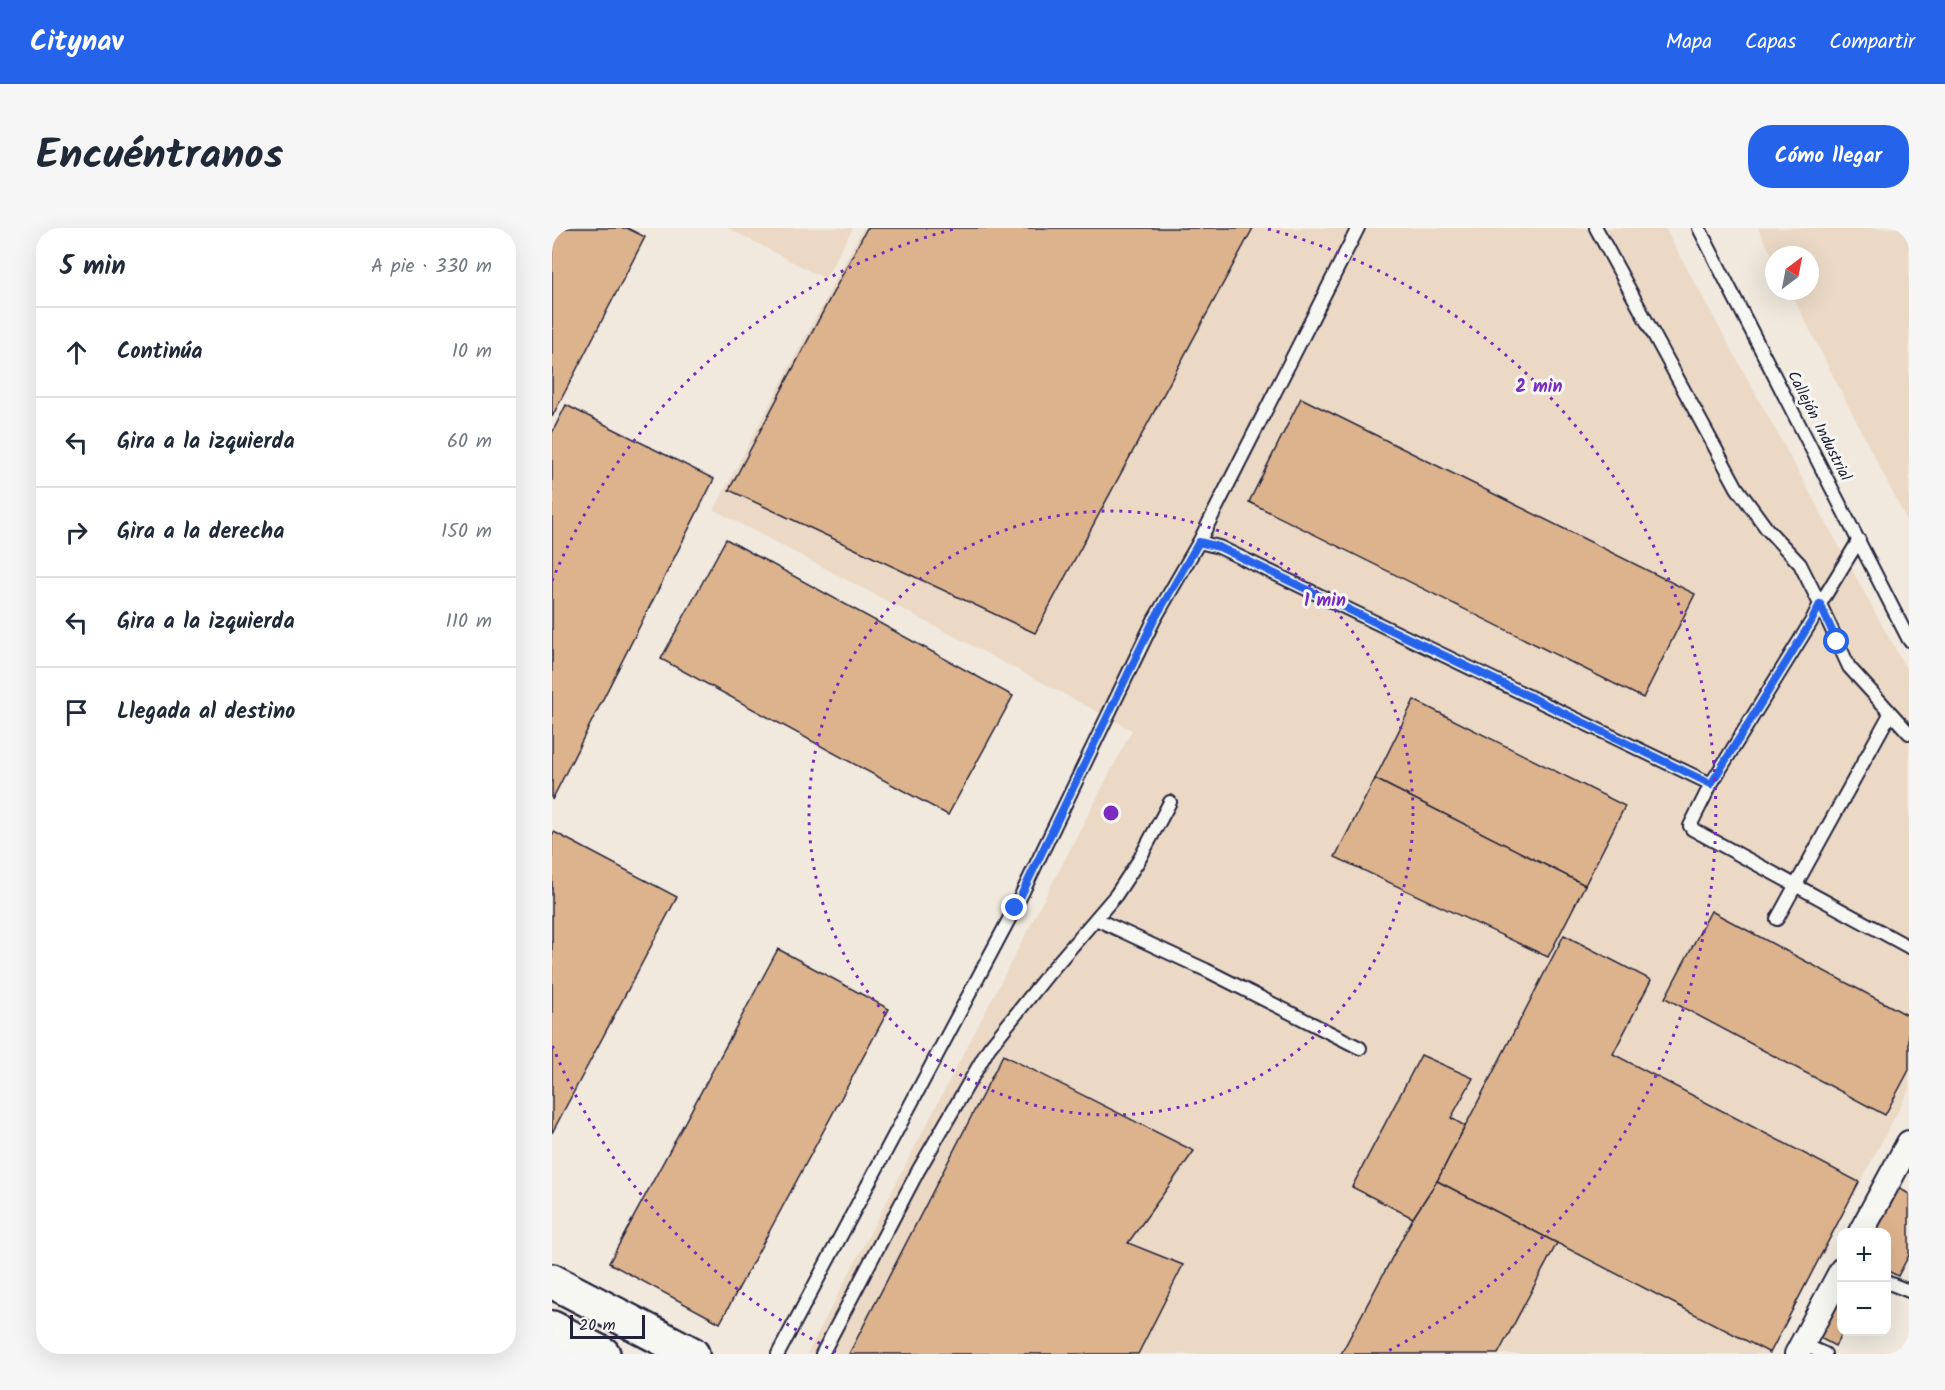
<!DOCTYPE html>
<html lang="es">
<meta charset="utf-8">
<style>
:root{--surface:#fff;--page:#f6f6f7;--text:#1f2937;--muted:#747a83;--line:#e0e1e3;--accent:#2563eb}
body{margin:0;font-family:Kalam,sans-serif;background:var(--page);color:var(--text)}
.controls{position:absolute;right:18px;bottom:18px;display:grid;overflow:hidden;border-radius:12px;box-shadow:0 6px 24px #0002}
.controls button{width:54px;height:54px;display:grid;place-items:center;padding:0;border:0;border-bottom:2px solid var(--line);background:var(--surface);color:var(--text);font:30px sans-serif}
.compass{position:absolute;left:1213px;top:18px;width:54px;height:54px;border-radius:50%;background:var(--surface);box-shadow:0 6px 24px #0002;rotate:32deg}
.scale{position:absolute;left:18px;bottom:15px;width:75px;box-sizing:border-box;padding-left:6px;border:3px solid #22223b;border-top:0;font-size:16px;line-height:21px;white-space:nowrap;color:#22223b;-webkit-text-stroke:4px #f6f6f2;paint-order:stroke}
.stop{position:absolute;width:18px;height:18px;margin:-14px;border:4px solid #2563eb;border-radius:50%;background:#fff}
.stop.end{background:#2563eb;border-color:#fff;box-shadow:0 2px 6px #0008}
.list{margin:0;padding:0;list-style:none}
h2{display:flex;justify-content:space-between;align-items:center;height:78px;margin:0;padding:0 24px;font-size:26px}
h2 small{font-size:20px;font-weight:400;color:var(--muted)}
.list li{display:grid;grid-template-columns:39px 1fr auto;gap:18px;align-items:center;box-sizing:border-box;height:90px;padding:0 24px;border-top:2px solid var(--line)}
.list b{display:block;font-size:22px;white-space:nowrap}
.list em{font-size:20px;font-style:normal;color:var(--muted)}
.icon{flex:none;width:33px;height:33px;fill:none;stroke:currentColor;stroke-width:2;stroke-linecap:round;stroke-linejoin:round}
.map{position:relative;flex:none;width:1357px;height:1126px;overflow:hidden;border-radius:24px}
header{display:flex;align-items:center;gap:36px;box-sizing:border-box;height:84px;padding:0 30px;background:var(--accent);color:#fff}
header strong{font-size:28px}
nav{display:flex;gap:33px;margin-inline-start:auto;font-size:21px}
.intro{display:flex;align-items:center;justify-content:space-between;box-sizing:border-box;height:144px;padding:0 36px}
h1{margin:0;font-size:42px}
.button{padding:15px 27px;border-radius:24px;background:var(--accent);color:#fff;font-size:21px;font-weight:700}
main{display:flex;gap:36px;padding:0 36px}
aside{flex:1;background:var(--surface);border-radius:24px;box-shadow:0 6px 24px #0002}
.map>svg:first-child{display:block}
.built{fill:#ebd9c6}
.building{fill:#ddb38d;stroke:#22223b;stroke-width:1.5}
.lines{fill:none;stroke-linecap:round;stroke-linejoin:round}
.lane-casing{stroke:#22223b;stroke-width:16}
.street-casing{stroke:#22223b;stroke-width:28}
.secondary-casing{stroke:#22223b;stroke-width:38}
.lane{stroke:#f6f6f2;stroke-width:12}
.street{stroke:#f6f6f2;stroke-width:24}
.secondary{stroke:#f6f6f2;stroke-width:33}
.route{stroke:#2563eb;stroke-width:8}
.ring{fill:none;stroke:#7b2cbf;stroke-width:3;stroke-dasharray:3 6}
.labels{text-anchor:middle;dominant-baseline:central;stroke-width:6;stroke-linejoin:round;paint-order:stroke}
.street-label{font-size:16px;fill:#22223b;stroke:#f6f6f2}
.centre{fill:#7b2cbf;stroke:#f6f6f2;stroke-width:3}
.ring-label{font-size:18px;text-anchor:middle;font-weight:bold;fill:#7b2cbf;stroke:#f6f6f2;stroke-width:6;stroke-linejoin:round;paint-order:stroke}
</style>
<header>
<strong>Citynav</strong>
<nav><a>Mapa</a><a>Capas</a><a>Compartir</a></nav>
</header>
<div class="intro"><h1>Encuéntranos</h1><a class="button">Cómo llegar</a></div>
<main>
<aside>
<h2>5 min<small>A pie · 330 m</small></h2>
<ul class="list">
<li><svg class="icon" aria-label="ahead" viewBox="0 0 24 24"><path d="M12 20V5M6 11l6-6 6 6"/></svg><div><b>Continúa</b></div><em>10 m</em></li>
<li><svg class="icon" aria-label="left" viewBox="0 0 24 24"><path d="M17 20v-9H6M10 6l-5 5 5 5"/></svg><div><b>Gira a la izquierda</b></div><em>60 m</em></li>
<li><svg class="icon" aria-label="right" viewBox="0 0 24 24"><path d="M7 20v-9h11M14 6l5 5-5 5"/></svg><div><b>Gira a la derecha</b></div><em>150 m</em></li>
<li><svg class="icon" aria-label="left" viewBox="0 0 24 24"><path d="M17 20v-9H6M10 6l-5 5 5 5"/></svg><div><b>Gira a la izquierda</b></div><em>110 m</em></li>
<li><svg class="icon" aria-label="arrive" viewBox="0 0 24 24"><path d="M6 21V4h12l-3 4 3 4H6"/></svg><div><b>Llegada al destino</b></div></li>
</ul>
</aside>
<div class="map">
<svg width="1357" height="1126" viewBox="0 0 1357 1126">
<rect width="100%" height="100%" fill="#f1e9de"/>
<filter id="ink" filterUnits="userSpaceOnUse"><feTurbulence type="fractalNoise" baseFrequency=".0167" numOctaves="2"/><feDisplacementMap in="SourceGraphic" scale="12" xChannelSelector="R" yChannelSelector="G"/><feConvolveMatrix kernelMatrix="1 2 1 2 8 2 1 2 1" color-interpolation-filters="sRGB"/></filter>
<g filter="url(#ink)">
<g class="built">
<polygon points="176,0 301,0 273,51"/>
<polygon points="311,0 1113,0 1357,446 1357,862 1218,1126 255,1126 580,502 162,282"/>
<polygon points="1206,0 1357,0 1357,297 1238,63 1258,63 1258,27 1222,27 1222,32"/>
</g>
<g class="building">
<polygon points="0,0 75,0 93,9 0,189"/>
<polygon points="315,0 701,0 483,405 177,262"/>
<polygon points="749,170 1143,366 1091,470 697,274"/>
<polygon points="14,177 162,251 0,572 0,205"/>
<polygon points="174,311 461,468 396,587 109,431"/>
<polygon points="862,472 1073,578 1033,657 823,551"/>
<polygon points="823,551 1033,657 996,729 783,629"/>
<polygon points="2,604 125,669 0,905 0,607"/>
<polygon points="1159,683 1357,788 1357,842 1333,887 1113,770"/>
<polygon points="1012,707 1099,752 1061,826 1307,954 1218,1125 885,953"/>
<polygon points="226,721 337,781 168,1095 57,1035"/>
<polygon points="451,827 642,923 576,1015 631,1037 586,1126 297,1126"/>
<polygon points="869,827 921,850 899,890 913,898 885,953 861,990 800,959"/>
<polygon points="885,953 1005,1015 946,1126 789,1126 861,990"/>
<polygon points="1347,960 1357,966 1357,1027 1346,1048 1334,1042 1334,1004 1324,1004"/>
<polygon points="1290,1070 1291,1104 1283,1118 1268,1110"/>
</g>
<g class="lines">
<g class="lane-casing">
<g id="lane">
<polyline points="1147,0 1357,412"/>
<polyline points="1307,312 1268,376 1297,439 1357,505"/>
<polyline points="647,314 667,319 1159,556 1259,394 1268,376 1248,336 1215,301 1185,260 1044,0"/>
<polyline points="1159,556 1138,598 1140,601 1357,719"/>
<polyline points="544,691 654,742 808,820"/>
<polyline points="1225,691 1338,486"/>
<polyline points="1334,1054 1357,1063"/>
<polyline points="1250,1116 1273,1126"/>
<polyline points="226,1126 463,680 602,392 647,314 806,0"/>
<polyline points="270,1126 366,943 437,820 497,745 564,667 587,632 618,574"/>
</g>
</g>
<g class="street-casing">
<g id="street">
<polyline points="1309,1004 1357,915"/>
<polyline points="1245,1126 1290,1042"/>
</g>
</g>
<g class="secondary-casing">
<g id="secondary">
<polyline points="0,1053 140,1126"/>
<polyline points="0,1100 51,1126"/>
</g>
</g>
<use href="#lane" class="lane"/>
<use href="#street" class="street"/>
<use href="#secondary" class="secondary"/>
</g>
</g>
<g class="lines" filter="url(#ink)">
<polyline class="route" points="463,680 602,392 647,314 667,319 1159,556 1259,394 1268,376 1285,414"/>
</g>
<g class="ring">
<circle cx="559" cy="585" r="302"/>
<path d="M284 1124A605 605 0 0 1 0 817M0 353A605 605 0 0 1 402 1M716 1A605 605 0 0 1 834 1124"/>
</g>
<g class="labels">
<g class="street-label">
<text transform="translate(1267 198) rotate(63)">Callejón Industrial</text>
</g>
</g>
<circle cx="559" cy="585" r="9" class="centre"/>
<g class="ring-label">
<text x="987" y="164">2 min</text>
<text x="773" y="378">1 min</text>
</g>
</svg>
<div class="controls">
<button>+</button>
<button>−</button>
</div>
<svg class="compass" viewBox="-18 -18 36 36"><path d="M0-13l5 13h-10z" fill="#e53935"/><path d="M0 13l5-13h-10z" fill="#747a83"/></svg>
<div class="scale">20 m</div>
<div class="stop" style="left:1285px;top:414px"></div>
<div class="stop end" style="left:463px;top:680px"></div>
</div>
</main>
